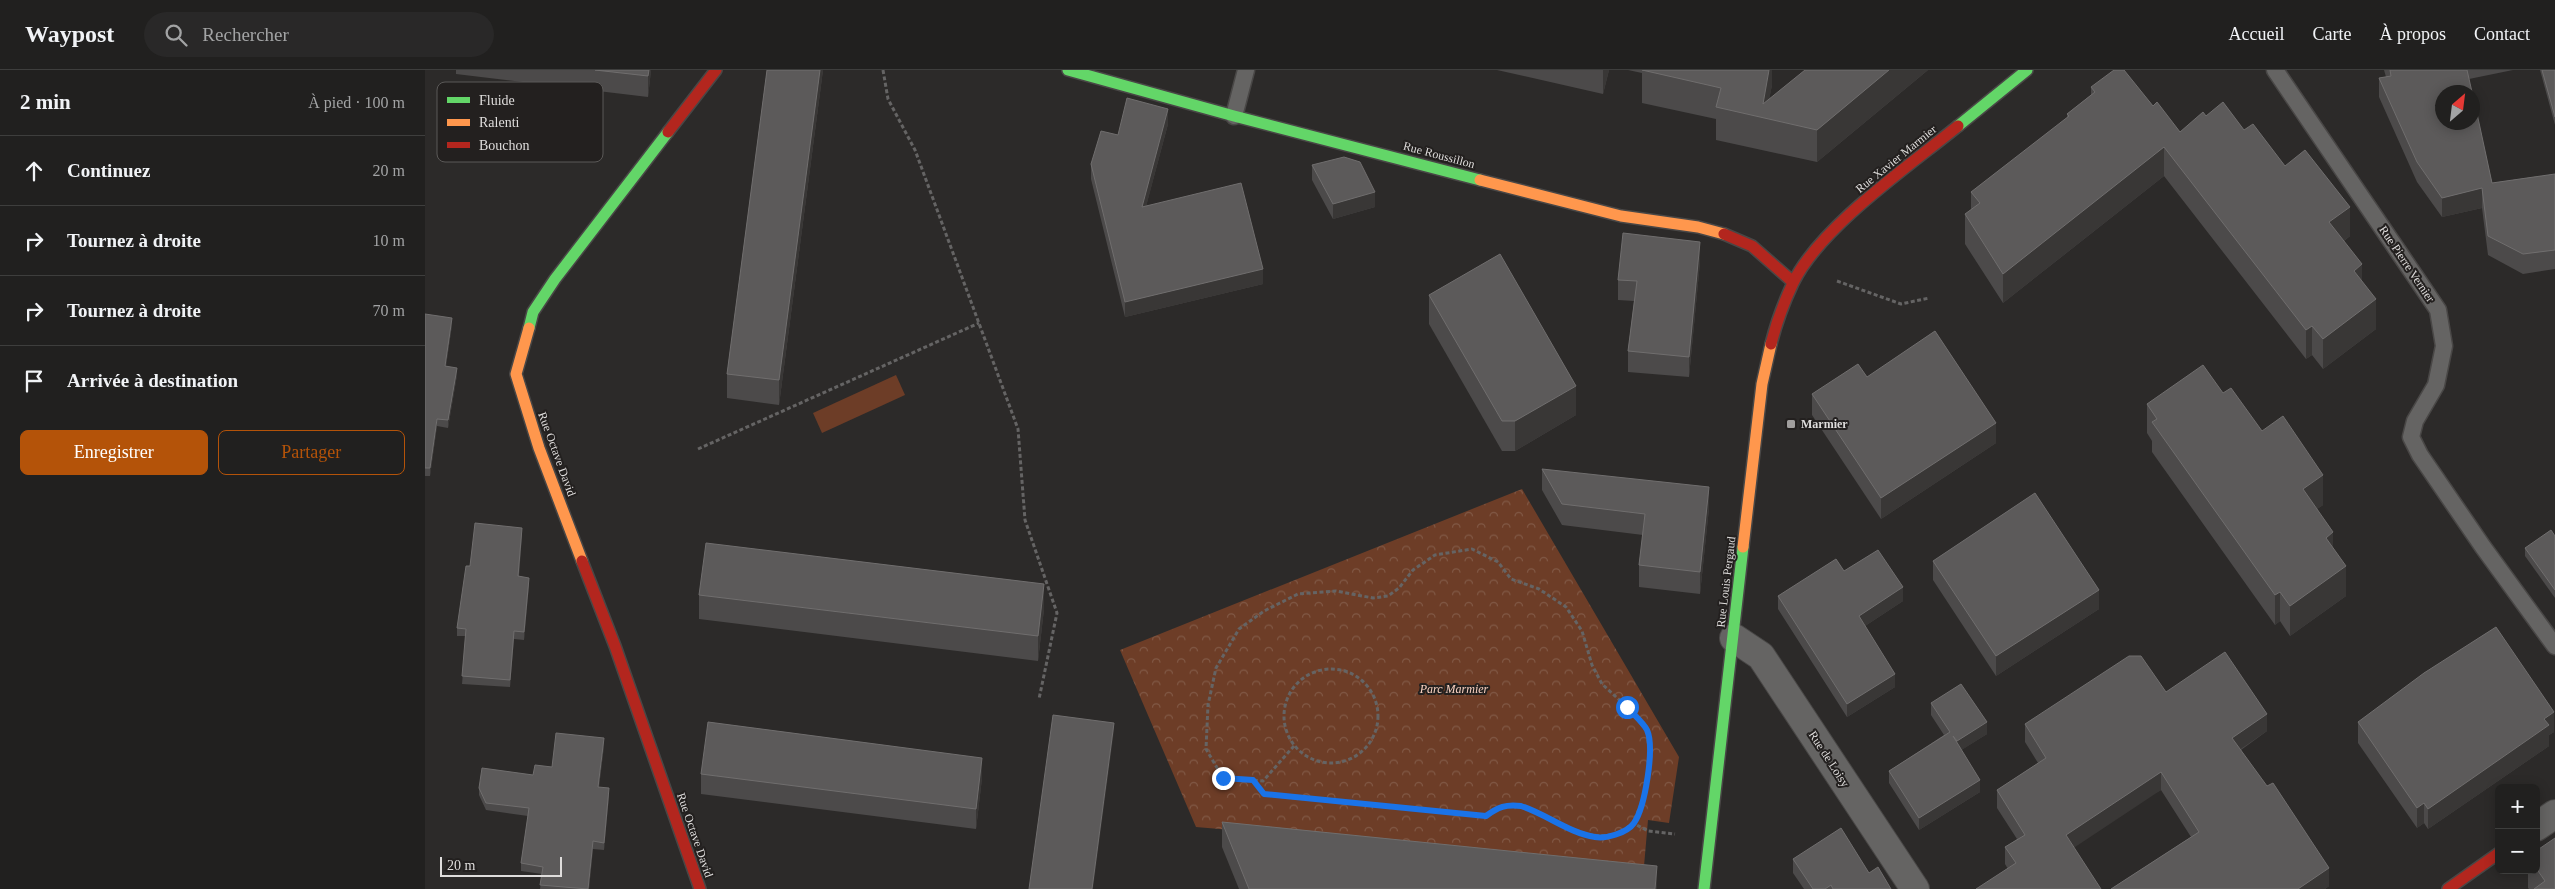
<!DOCTYPE html>
<html lang="fr">
<meta charset="utf-8">
<style>
:root{--surface:#21201f;--page:#292828;--text:#f1f3f6;--muted:#a2a3a4;--line:#3e3e3d;--accent:#b45309}
body{margin:0;font-family:"Times New Roman",serif;background:var(--page);color:var(--text)}
.controls{position:absolute;right:15px;bottom:15px;display:grid;overflow:hidden;border-radius:8px;box-shadow:0 2px 12px #0003}
.controls button{width:45px;height:45px;display:grid;place-items:center;padding:0;border:0;border-bottom:1px solid var(--line);background:var(--surface);color:var(--text);font:25px sans-serif}
.compass{position:absolute;left:2010px;top:15px;width:45px;height:45px;border-radius:50%;background:var(--surface);box-shadow:0 2px 12px #0003;rotate:28deg}
.scale{position:absolute;left:15px;bottom:12px;width:122px;box-sizing:border-box;padding-left:5px;border:2px solid #dfdddc;border-top:0;font-size:14px;line-height:18px;white-space:nowrap;color:#dfdddc;-webkit-text-stroke:4px #23201f;paint-order:stroke}
.stop{position:absolute;width:15px;height:15px;margin:-11px;border:4px solid #1a73e8;border-radius:50%;background:#fff}
.stop.end{background:#1a73e8;border-color:#fff;box-shadow:0 1px 5px #0008}
.list{margin:0;padding:0;list-style:none}
h2{display:flex;justify-content:space-between;align-items:center;height:65px;margin:0;padding:0 20px;font-size:21px}
h2 small{font-size:16px;font-weight:400;color:var(--muted)}
.list li{display:grid;grid-template-columns:32px 1fr auto;gap:15px;align-items:center;box-sizing:border-box;height:70px;padding:0 20px;border-top:1px solid var(--line)}
.list b{display:block;font-size:19px;white-space:nowrap}
.list em{font-size:16px;font-style:normal;color:var(--muted)}
.actions{display:flex;gap:10px;padding:15px 20px}
.actions a{flex:1;padding:11px 0;border:1px solid var(--accent);border-radius:8px;text-align:center;font-size:18px;color:var(--accent)}
.actions .main{background:var(--accent);color:#fff}
.icon{flex:none;width:28px;height:28px;fill:none;stroke:currentColor;stroke-width:2;stroke-linecap:round;stroke-linejoin:round}
.map{position:relative;flex:none;width:2130px;height:819px;overflow:hidden}
header{display:flex;align-items:center;gap:30px;box-sizing:border-box;height:70px;padding:0 25px;background:var(--surface);border-bottom:1px solid var(--line)}
header strong{font-size:24px}
nav{display:flex;gap:28px;margin-inline-start:auto;font-size:18px}
.search{width:350px;height:45px;background:var(--page);display:flex;align-items:center;gap:12px;box-sizing:border-box;padding:0 18px;border-radius:28px;color:var(--muted);font-size:19px}
main{display:flex}
aside{flex:1;background:var(--surface)}
.map>svg:first-child{display:block}
.green{fill:#6d3d27}
.park{fill:url(#park-crowns)}
.lines{fill:none;stroke-linecap:round;stroke-linejoin:round}
.lane-casing{stroke:#494746;stroke-width:19}
.street-casing{stroke:#494746;stroke-width:30}
.fast-casing{stroke:#494746;stroke-width:14}
.slow-casing{stroke:#494746;stroke-width:14}
.jam-casing{stroke:#494746;stroke-width:14}
.path{stroke:#656464;stroke-width:3;stroke-dasharray:4 2.5;stroke-linecap:butt}
.lane{stroke:#656463;stroke-width:16}
.street{stroke:#656463;stroke-width:28}
.fast{stroke:#63d668;stroke-width:11}
.slow{stroke:#ff974d;stroke-width:11}
.jam{stroke:#b3261e;stroke-width:11}
.wall{fill:#4c4a4a}
.shaded-wall{fill:#393736}
.building{fill:#5c5a5a;stroke:#706e6e}
.route{stroke:#1a73e8;stroke-width:6}
.poi-dot{fill:#a09e9d;stroke:#23201f;stroke-width:2}
.labels{text-anchor:middle;dominant-baseline:central;stroke-width:4;stroke-linejoin:round;paint-order:stroke}
.street-label{font-size:12px;fill:#dfdddc;stroke:#23201f}
.poi-label{font-size:12px;font-weight:bold;fill:#dfdddc;stroke:#23201f;text-anchor:start}
.park-label{font-size:12px;font-style:italic;fill:#f9d2c1;stroke:#23201f}
.key{fill:#23201f;stroke:#5b5958;stroke-width:1}
.key-label{font-size:14px;fill:#dfdddc}
</style>
<header>
<strong>Waypost</strong>
<div class="search"><svg class="icon" aria-label="search" viewBox="0 0 24 24"><circle cx="10" cy="10" r="6"/><path d="M15 15l6 6"/></svg>Rechercher</div>
<nav><a>Accueil</a><a>Carte</a><a>À propos</a><a>Contact</a></nav>
</header>
<main>
<aside>
<h2>2 min<small>À pied · 100 m</small></h2>
<ul class="list">
<li><svg class="icon" aria-label="ahead" viewBox="0 0 24 24"><path d="M12 20V5M6 11l6-6 6 6"/></svg><div><b>Continuez</b></div><em>20 m</em></li>
<li><svg class="icon" aria-label="right" viewBox="0 0 24 24"><path d="M7 20v-9h11M14 6l5 5-5 5"/></svg><div><b>Tournez à droite</b></div><em>10 m</em></li>
<li><svg class="icon" aria-label="right" viewBox="0 0 24 24"><path d="M7 20v-9h11M14 6l5 5-5 5"/></svg><div><b>Tournez à droite</b></div><em>70 m</em></li>
<li><svg class="icon" aria-label="arrive" viewBox="0 0 24 24"><path d="M6 21V4h12l-3 4 3 4H6"/></svg><div><b>Arrivée à destination</b></div></li>
</ul>
<div class="actions"><a class="main">Enregistrer</a><a>Partager</a></div>
</aside>
<div class="map">
<svg width="2130" height="819" viewBox="0 0 2130 819">
<defs>
<pattern id="park-crowns" width="20" height="18" patternUnits="userSpaceOnUse" patternTransform="scale(1.25)"><rect width="20" height="18" fill="#6d3d27"/><path d="M2 6a3 3 0 1 1 6 0M12 15a3 3 0 1 1 6 0" fill="none" stroke="#815946"/></pattern>
</defs>
<rect width="100%" height="100%" fill="#2c2a29"/>
<polygon class="green" points="471,305 480,325 397,363 388,343"/>
<polygon class="park" points="1097,419 1254,687 1244,753 1223,750 1219,796 771,757 695,580"/>
<g class="lines">
<g class="lane-casing">
<g id="lane">
<polyline points="1850,0 2013,240 2019,276 2011,315 1990,351 1986,367 1995,385 2058,477 2130,576"/>
<polyline points="809,46 821,0"/>
</g>
</g>
<g class="street-casing">
<g id="street">
<polyline points="1309,568 1336,586 1490,819"/>
<polyline points="2111,757 2130,744"/>
</g>
</g>
<g class="fast-casing">
<g id="fast">
<polyline points="643,0 809,46 1055,110"/>
<polyline points="1533,56 1602,0"/>
<polyline points="104,258 108,242 130,209 243,62"/>
<polyline points="1279,819 1318,477"/>
</g>
</g>
<g class="slow-casing">
<g id="slow">
<polyline points="1055,110 1196,146 1273,157 1299,164"/>
<polyline points="104,258 91,304 114,378 157,491"/>
<polyline points="1318,477 1337,314 1346,274"/>
</g>
</g>
<g class="jam-casing">
<g id="jam">
<polyline points="243,62 291,0"/>
<polyline points="1299,164 1327,176 1368,212"/>
<path d="M 1346,274 C 1351,254 1359,232 1368,213 C 1395,157 1484,96 1533,56"/>
<polyline points="157,491 190,576 275,819"/>
<polyline points="2023,819 2074,783"/>
</g>
</g>
<g class="path">
<polyline points="458,0 463,29 490,80 593,359 600,450 632,543 614,629"/>
<polyline points="1412,211 1476,234 1504,228"/>
<polyline points="273,379 554,253"/>
<circle cx="906" cy="646" r="47"/>
<polyline points="869,676 838,711 798,708 781,679 783,635 791,598 814,559 839,541 873,524 911,521 948,528 963,526 974,518 988,500 1010,485 1047,479 1073,492 1086,509 1114,519 1141,537 1157,561 1167,595 1177,614 1202,637 1222,661 1225,691 1217,732 1208,753 1223,761 1250,764"/>
<path d="M 829,711 L 839,725 L 1061,746 C 1073,737 1081,734 1096,736 C 1133,748 1172,785 1208,753"/>
</g>
<use href="#lane" class="lane"/>
<use href="#street" class="street"/>
<use href="#fast" class="fast"/>
<use href="#slow" class="slow"/>
<use href="#jam" class="jam"/>
</g>
<g class="wall">
<polygon points="31,0 226,0 223,27 31,4"/>
<polygon points="342,0 398,0 354,335 302,328 302,304"/>
<polygon points="1072,0 1184,0 1178,24"/>
<polygon points="1203,0 1347,0 1347,15 1344,29 1503,0 1392,92 1291,70 1291,49 1217,33 1217,3"/>
<polygon points="1959,0 2088,0 2044,9 2067,113 2130,104 2130,199 2098,204 2063,185 2057,138 2017,147 1992,112 1954,27 1954,8 1961,7"/>
<polygon points="2115,0 2130,0 2130,55"/>
<polygon points="1666,17 1728,36 1755,62 1781,46 1819,60 1860,96 1925,166 1919,171 1937,212 1951,259 1898,299 1887,285 1881,289 1739,106 1578,233 1540,174 1540,144 1546,140 1546,122 1642,48 1642,44 1666,25"/>
<polygon points="743,54 721,136 838,214 700,247 666,109 666,94 693,65"/>
<polygon points="887,95 950,137 908,149 887,110"/>
<polygon points="1275,192 1264,307 1203,302 1203,281 1209,231 1193,230 1193,210"/>
<polygon points="1004,225 1151,345 1090,381 1077,381 1004,254"/>
<polygon points="0,244 27,255 21,296 32,305 23,358 12,356 5,406 0,406"/>
<polygon points="1798,323 1837,361 1898,435 1892,439 1908,478 1921,526 1865,566 1855,551 1850,555 1727,382 1727,371 1722,363 1722,334"/>
<polygon points="1387,324 1571,373 1456,449 1387,345"/>
<polygon points="1117,399 1284,438 1275,524 1214,517 1214,495 1218,465 1137,455 1117,420"/>
<polygon points="97,465 94,506 104,515 99,570 89,569 85,617 37,614 41,566 32,566 32,558 45,496"/>
<polygon points="2130,466 2130,528 2100,486 2100,478"/>
<polygon points="1508,491 1674,539 1571,606 1508,510"/>
<polygon points="1419,501 1478,531 1440,556 1470,617 1422,647 1353,539 1353,526"/>
<polygon points="274,525 619,539 613,591 274,549"/>
<polygon points="1741,622 1842,661 1816,680 1904,816 1900,819 1686,819 1766,767 1736,720 1583,799 1580,794 1580,777 1592,769 1572,738 1572,720 1613,693 1600,672 1600,654"/>
<polygon points="1506,633 1562,664 1536,680 1555,722 1494,760 1464,713 1464,701 1519,665 1506,645"/>
<polygon points="1933,652 2129,662 2124,665 2124,676 2003,759 1999,753 1992,758 1933,673"/>
<polygon points="179,676 174,717 184,726 179,780 168,779 164,819 115,819 117,804 96,801 96,793 103,746 61,740 54,725 54,718 108,705"/>
<polygon points="276,704 557,708 551,759 276,724"/>
<polygon points="797,752 1232,819 814,819 797,777"/>
<polygon points="2111,781 2130,819 2104,819 2103,818 2103,800 2111,800"/>
<polygon points="1368,789 1444,803 1466,819 1379,819 1368,803"/>
</g>
<g class="shaded-wall">
<polygon points="224,0 226,0 223,27 223,6"/>
<polygon points="395,0 398,0 354,335 354,310"/>
<polygon points="1178,0 1184,0 1178,24"/>
<polygon points="1342,0 1347,0 1347,15 1341,48 1338,34"/>
<polygon points="1464,0 1503,0 1392,92 1392,60"/>
<polygon points="743,39 743,54 717,152 717,137"/>
<polygon points="1739,77 1739,106 1578,233 1578,204"/>
<polygon points="2057,118 2057,138 2017,147 2017,128"/>
<polygon points="950,122 950,137 908,149 908,134"/>
<polygon points="1925,137 1925,166 1904,182 1904,152"/>
<polygon points="1275,172 1275,192 1264,307 1264,287"/>
<polygon points="1937,194 1937,224 1929,201"/>
<polygon points="838,199 838,214 700,247 700,232"/>
<polygon points="1951,229 1951,259 1898,299 1898,269"/>
<polygon points="27,248 27,255 20,303 20,296"/>
<polygon points="1887,256 1887,285 1881,289 1881,260"/>
<polygon points="32,298 32,305 23,358 23,350"/>
<polygon points="1151,316 1151,345 1090,381 1090,351"/>
<polygon points="12,349 12,356 5,406 5,398"/>
<polygon points="1571,353 1571,373 1456,449 1456,428"/>
<polygon points="1898,405 1898,435 1878,449 1878,419"/>
<polygon points="1284,417 1284,438 1275,524 1275,502"/>
<polygon points="97,458 97,465 93,514 93,506"/>
<polygon points="1908,462 1908,492 1901,468"/>
<polygon points="1921,496 1921,526 1865,566 1865,536"/>
<polygon points="104,508 104,515 99,570 99,562"/>
<polygon points="619,514 619,539 613,591 613,566"/>
<polygon points="1478,517 1478,531 1434,560 1434,546"/>
<polygon points="1674,520 1674,539 1571,606 1571,586"/>
<polygon points="1855,522 1855,551 1850,555 1850,525"/>
<polygon points="89,561 89,569 85,617 85,610"/>
<polygon points="1470,604 1470,617 1422,647 1422,634"/>
<polygon points="2129,642 2129,662 2124,665 2124,676 2003,759 2003,739"/>
<polygon points="1842,644 1842,661 1807,685 1807,668"/>
<polygon points="1562,652 1562,664 1532,683 1532,671"/>
<polygon points="689,653 689,661 668,819 667,819"/>
<polygon points="179,668 179,676 173,725 173,717"/>
<polygon points="557,688 557,708 551,759 551,739"/>
<polygon points="1736,702 1736,720 1641,783 1641,765"/>
<polygon points="1555,710 1555,722 1494,760 1494,748"/>
<polygon points="184,718 184,726 179,780 179,773"/>
<polygon points="1999,733 1999,753 1992,758 1992,738"/>
<polygon points="168,771 168,779 164,819 163,819"/>
<polygon points="1232,796 1232,819 1230,819"/>
<polygon points="1904,798 1904,816 1900,819 1873,819"/>
</g>
<g class="building">
<polygon points="170,0 224,0 223,6"/>
<polygon points="342,0 395,0 354,310 302,304"/>
<polygon points="1217,0 1344,0 1338,34 1380,0 1464,0 1392,60 1291,37 1296,18"/>
<polygon points="1689,0 1699,0 1728,36 1732,32 1755,62 1778,42 1781,46 1798,32 1819,60 1828,54 1860,96 1880,80 1925,137 1904,152 1937,194 1929,201 1951,229 1898,269 1887,256 1881,260 1739,77 1578,204 1540,144 1555,133 1546,122 1644,46 1642,44 1670,22 1666,17"/>
<polygon points="1965,0 2042,0 2047,22 2018,22 2018,52 2048,52 2048,25 2067,113 2130,104 2130,180 2098,184 2063,166 2057,118 2017,128 1992,92 1954,8 1966,6"/>
<polygon points="2117,0 2130,0 2130,47"/>
<polygon points="702,28 743,39 717,137 816,113 838,199 700,232 666,94 676,61 693,65"/>
<polygon points="919,87 935,92 950,122 908,134 887,95"/>
<polygon points="1198,163 1275,172 1264,287 1203,281 1212,211 1193,210"/>
<polygon points="1075,184 1151,316 1090,351 1077,351 1004,225"/>
<polygon points="0,244 27,248 20,296 32,298 23,350 12,349 5,398 0,398"/>
<polygon points="1510,261 1571,353 1456,428 1387,324 1433,294 1442,307"/>
<polygon points="1778,295 1798,323 1806,318 1837,361 1858,346 1898,405 1878,419 1908,462 1901,468 1921,496 1865,536 1855,522 1850,525 1727,352 1732,349 1722,334"/>
<polygon points="1117,399 1284,417 1275,502 1214,495 1220,444 1137,434"/>
<polygon points="1610,423 1674,520 1571,586 1508,491"/>
<polygon points="50,453 97,458 93,506 104,508 99,562 89,561 85,610 37,606 41,559 32,558 41,496 45,496"/>
<polygon points="2126,460 2130,466 2130,520 2100,478"/>
<polygon points="281,473 619,514 613,566 274,525"/>
<polygon points="1453,480 1478,517 1434,546 1470,604 1422,634 1353,526 1411,489 1419,501"/>
<polygon points="2071,557 2129,642 2119,649 2124,655 2003,739 1999,733 1992,738 1933,652 1999,603"/>
<polygon points="1800,582 1842,644 1807,668 1842,716 1848,713 1904,798 1873,819 1686,819 1774,762 1736,702 1641,765 1676,819 1551,819 1591,793 1580,777 1600,765 1572,720 1621,688 1600,654 1704,586 1716,586 1741,622"/>
<polygon points="1536,614 1562,652 1532,671 1528,666 1555,710 1494,748 1464,701 1525,662 1506,633"/>
<polygon points="628,645 689,653 667,819 604,819"/>
<polygon points="283,652 557,688 551,739 276,704"/>
<polygon points="131,663 179,668 173,717 184,718 179,773 168,771 163,819 115,815 118,797 96,793 104,738 61,733 54,718 57,698 108,705 110,695 127,697"/>
<polygon points="797,752 1232,796 1230,819 824,819"/>
<polygon points="1416,758 1444,803 1453,797 1466,819 1408,819 1406,815 1400,819 1388,819 1368,789"/>
<polygon points="2130,768 2130,819 2109,819 2120,811 2111,798 2111,781"/>
</g>
<g class="lines">
<path class="route" d="M 798,708 L 828,710 L 839,724 L 1061,746 C 1073,737 1081,734 1096,736 C 1121,744 1144,763 1170,767 C 1181,769 1202,763 1209,753 C 1220,737 1230,678 1222,660 C 1218,652 1208,644 1202,637"/>
</g>
<rect class="poi-dot" x="1361" y="349" width="10" height="10" rx="2.5"/>
<g class="labels">
<g class="street-label">
<text transform="translate(1014 85) rotate(15)">Rue Roussillon</text>
<text transform="translate(1471 89) rotate(-39)">Rue Xavier Marmier</text>
<text transform="translate(1982 194) rotate(56)">Rue Pierre Vernier</text>
<text transform="translate(132 384) rotate(70)">Rue Octave David</text>
<text transform="translate(1301 512) rotate(-83)">Rue Louis Pergaud</text>
<text transform="translate(1404 689) rotate(57)">Rue de Loisy</text>
<text transform="translate(270 765) rotate(71)">Rue Octave David</text>
</g>
<g class="poi-label">
<text x="1376" y="354">Marmier</text>
</g>
<g class="park-label">
<text x="1029" y="619">Parc Marmier</text>
</g>
</g>
<rect x="12" y="12" width="166" height="80" rx="8" class="key"/>
<rect x="22" y="27" width="23" height="6" fill="#63d668"/>
<rect x="22" y="49" width="23" height="7" fill="#ff974d"/>
<rect x="22" y="72" width="23" height="6" fill="#b3261e"/>
<g class="key-label">
<text x="54" y="35">Fluide</text>
<text x="54" y="57">Ralenti</text>
<text x="54" y="80">Bouchon</text>
</g>
</svg>
<div class="controls">
<button>+</button>
<button>−</button>
</div>
<svg class="compass" viewBox="-18 -18 36 36"><path d="M0-13l5 13h-10z" fill="#e53935"/><path d="M0 13l5-13h-10z" fill="#a2a3a4"/></svg>
<div class="scale">20 m</div>
<div class="stop" style="left:1202px;top:637px"></div>
<div class="stop end" style="left:798px;top:708px"></div>
</div>
</main>
